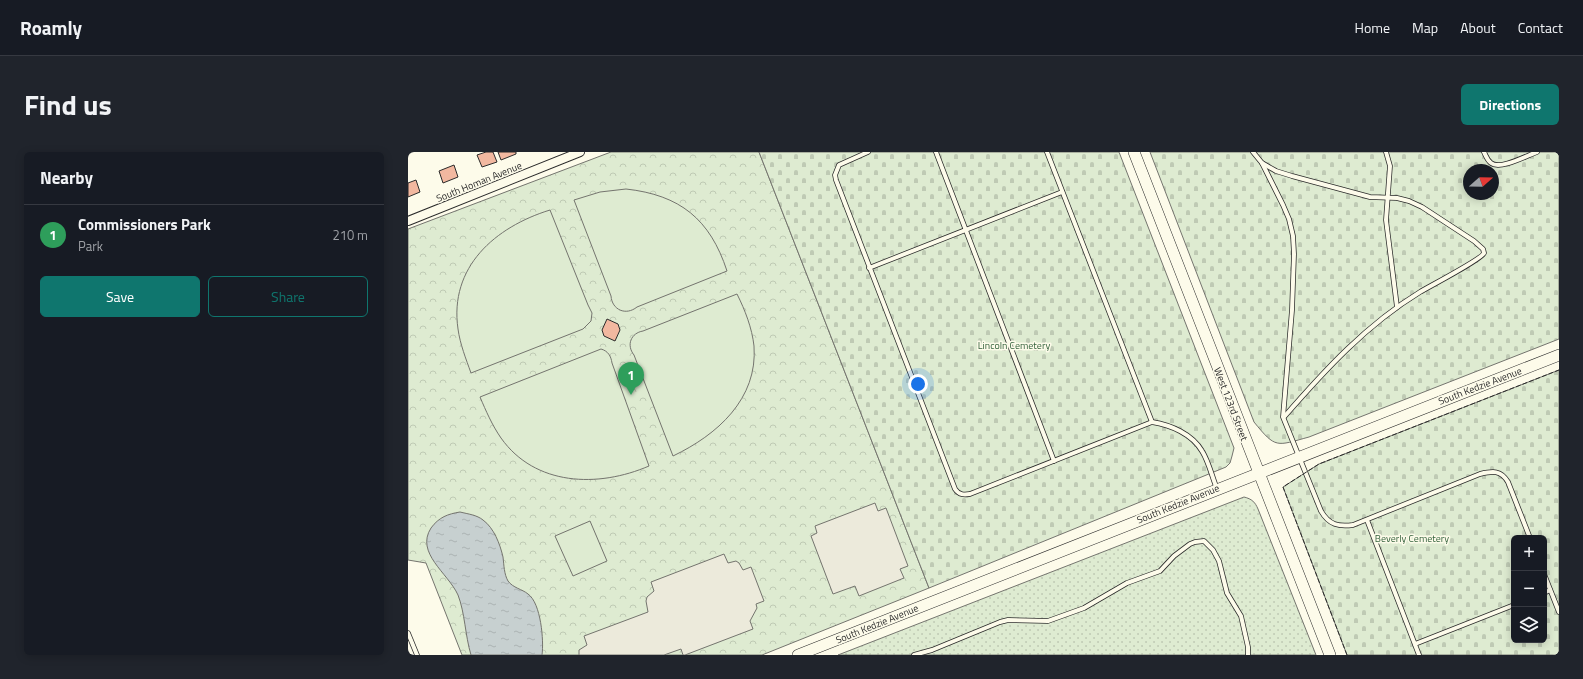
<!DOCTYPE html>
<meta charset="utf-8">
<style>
:root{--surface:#171b24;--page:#20242c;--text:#f1f3f6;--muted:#9ea1a6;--line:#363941;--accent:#0f766e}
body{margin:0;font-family:"Titillium Web",sans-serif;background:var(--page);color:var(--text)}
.controls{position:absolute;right:12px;bottom:12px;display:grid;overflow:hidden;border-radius:6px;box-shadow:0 2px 10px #0003}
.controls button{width:36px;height:36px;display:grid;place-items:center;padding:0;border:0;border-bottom:1px solid var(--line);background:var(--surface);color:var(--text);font:20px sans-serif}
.compass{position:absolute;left:1055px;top:12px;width:36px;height:36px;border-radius:50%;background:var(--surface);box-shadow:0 2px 10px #0003;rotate:70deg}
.you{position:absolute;left:510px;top:232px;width:14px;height:14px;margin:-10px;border:3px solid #fff;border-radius:50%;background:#1a73e8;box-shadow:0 0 0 6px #1a73e833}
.badge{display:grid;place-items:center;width:26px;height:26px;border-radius:50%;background:var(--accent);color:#fff;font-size:13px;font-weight:700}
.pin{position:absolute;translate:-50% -33px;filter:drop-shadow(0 1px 2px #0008)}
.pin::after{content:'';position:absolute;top:21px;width:14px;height:12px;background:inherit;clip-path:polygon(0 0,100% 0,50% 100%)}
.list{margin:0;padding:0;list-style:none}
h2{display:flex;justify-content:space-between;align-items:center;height:52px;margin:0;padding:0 16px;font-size:17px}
h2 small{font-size:13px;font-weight:400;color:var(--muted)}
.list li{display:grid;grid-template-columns:26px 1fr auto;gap:12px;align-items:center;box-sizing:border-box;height:60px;padding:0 16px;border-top:1px solid var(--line)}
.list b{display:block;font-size:15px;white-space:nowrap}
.list p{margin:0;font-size:13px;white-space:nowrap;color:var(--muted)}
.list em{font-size:13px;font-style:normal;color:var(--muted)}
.actions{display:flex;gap:8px;padding:12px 16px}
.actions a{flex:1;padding:9px 0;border:1px solid var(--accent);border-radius:6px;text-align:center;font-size:14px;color:var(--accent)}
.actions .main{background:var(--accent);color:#fff}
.icon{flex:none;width:22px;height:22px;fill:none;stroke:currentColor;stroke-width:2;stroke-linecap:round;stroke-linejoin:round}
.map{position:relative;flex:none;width:1151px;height:503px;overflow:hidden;border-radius:6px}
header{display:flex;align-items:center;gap:24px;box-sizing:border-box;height:56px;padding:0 20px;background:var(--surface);border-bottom:1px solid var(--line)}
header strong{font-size:19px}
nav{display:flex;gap:22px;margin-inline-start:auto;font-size:14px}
.intro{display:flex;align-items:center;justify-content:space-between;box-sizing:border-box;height:96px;padding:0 24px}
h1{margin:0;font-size:28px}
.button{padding:10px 18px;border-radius:6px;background:var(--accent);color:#fff;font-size:14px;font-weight:700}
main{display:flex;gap:24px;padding:0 24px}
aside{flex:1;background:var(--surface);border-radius:6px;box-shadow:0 2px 10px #0003}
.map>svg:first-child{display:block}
.grass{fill:url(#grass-dots);stroke:#74746e}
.forest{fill:url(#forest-crowns);stroke:#74746e}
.cemetery{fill:url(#cemetery-stones);stroke:#74746e;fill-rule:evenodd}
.garden{fill:#deebd1;stroke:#74746e}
.parking{fill:#eceadb;stroke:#74746e}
.water{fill:url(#water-ripples);stroke:#74746e}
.building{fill:#f2b8a0;stroke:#2b2b2b}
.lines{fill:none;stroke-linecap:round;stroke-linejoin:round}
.lane-casing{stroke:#2b2b2b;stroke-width:5.5}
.street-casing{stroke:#2b2b2b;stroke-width:10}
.secondary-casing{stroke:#2b2b2b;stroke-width:12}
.lane{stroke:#fdfbea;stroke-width:4}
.street{stroke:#fdfbea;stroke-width:8}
.secondary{stroke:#fdfbea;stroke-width:11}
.fence{stroke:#2b2b2b;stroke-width:1;stroke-dasharray:5 2;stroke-linecap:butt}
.labels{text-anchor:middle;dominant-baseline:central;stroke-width:3;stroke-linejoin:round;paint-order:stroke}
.street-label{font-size:10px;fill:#2b2b2b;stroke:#fdfbea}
.park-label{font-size:10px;fill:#34623c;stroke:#fdfbea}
</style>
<header>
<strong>Roamly</strong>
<nav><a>Home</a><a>Map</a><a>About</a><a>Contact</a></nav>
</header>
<div class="intro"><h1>Find us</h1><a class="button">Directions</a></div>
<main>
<aside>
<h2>Nearby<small></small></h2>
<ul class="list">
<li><span class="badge" style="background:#2e9e5b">1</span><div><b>Commissioners Park</b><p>Park</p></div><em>210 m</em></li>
</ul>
<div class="actions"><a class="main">Save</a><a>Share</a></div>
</aside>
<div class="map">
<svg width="1151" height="503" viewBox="0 0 1151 503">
<defs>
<pattern id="grass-dots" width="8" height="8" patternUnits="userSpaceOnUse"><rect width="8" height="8" fill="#deebd1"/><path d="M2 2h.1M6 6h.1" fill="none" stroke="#bfcab4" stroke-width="1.8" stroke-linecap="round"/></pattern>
<pattern id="forest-crowns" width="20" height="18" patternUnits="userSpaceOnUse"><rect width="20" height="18" fill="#deebd1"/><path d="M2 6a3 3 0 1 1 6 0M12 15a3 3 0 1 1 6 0" fill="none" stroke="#bfcab4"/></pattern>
<pattern id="cemetery-stones" width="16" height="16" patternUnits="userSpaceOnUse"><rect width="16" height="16" fill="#deebd1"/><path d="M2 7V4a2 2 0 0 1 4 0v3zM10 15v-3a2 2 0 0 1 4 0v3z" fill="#bfcab4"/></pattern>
<pattern id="water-ripples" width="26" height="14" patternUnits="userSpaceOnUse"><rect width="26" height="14" fill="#c7d0d0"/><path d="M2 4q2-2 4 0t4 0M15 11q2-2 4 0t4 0" fill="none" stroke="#abb3b3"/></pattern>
</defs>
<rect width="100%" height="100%" fill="#fdfbea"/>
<path class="grass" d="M 836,345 C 844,347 847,350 850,357 L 908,503 L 430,503 Z"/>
<polygon class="forest" points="203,0 351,0 521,436 354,503 54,503 18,411 0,408 0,77"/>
<g class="cemetery">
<polygon points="351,0 711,0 826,296 824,304 822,311 818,315 521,436"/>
<path d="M 742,0 L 1151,0 L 1151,187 L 901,285 C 868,294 868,297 846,270 ZM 1061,18 L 1085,18 L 1085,42 L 1061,42 Z"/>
<path d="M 1151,218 L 1151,503 L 939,503 L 875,335 L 911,312 ZM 1106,386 L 1136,386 L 1136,488 L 1106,488 Z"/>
</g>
<g class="garden">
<path d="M 218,37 C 272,43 302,67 319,119 L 229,155 C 218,164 204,158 203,144 L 166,48 L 192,40 Z"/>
<path d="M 142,58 L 180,153 L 184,161 L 183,169 L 175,177 L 63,221 C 58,207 52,192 50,177 C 41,115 87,75 142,58 Z"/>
<path d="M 329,142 C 337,158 344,176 346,194 C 350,247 309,283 265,304 L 226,203 C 218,193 223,181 235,179 Z"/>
<path d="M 193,197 C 200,199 203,204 204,211 L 241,314 C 190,336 127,334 93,286 C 84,273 78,259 72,245 Z"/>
<polygon points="182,369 199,409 165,424 147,384"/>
</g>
<g class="parking">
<polygon points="467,351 470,359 478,356 500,414 492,417 496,426 451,444 447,434 425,442 403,384 409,381 407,374"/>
<polygon points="316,402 320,411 328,409 331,411 335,418 343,415 356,449 348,452 349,456 342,469 345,477 277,503 275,503 273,497 256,503 171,503 171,498 179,493 176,484 240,460 238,449 239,445 246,439 243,430"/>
</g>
<path class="water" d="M 52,360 C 60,362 69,363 75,368 C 86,376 92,392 95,405 C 96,413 96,422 100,429 C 105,436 114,437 120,442 C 133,451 136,489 134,503 L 63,503 C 57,483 57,461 50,443 C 40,421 7,401 23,376 C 31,365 40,362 52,360 Z"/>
<g class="building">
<polygon points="78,0 85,0 89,10 74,15 69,3"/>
<polygon points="90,0 108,0 108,2 93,8"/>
<polygon points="46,13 50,25 35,31 31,19"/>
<polygon points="8,28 12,40 0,45 0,31"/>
<polygon points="199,167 210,172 212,178 207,189 196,184 194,178"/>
</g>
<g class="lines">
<g class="lane-casing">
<g id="lane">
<path d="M 460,0 L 431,13 L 427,23 L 428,28 L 547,337 C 551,343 556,343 562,342 L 744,270 C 763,273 784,282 794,299 C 801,310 804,325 809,337"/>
<polyline points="528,0 646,309"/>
<polyline points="639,0 744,270"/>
<path d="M 845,0 L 854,11 L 868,19 L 884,24 L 962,45 L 989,46 L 1001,49 L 1014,55 L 1066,89 L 1075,97 L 1076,101 C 1074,107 1022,134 1012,140 C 958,173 917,218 876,265"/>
<polyline points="978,0 982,14 978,68 989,155"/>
<path d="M 1076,0 C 1078,4 1079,8 1083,11 C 1092,18 1118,4 1129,0"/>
<path d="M 854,11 L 875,53 L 881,67 L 885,84 L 886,102 L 884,158 L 875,265 L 913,359 C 921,373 931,375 945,373 L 1072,322 C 1085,319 1093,318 1100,330 L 1122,386"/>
<polyline points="461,116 654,40"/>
<polyline points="959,368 1011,503"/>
<polyline points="1136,422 1151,460"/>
<polyline points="1136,441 1142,438"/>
<polyline points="0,481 9,503"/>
<polyline points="1007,492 1106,453"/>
<polyline points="506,503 524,498 592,470 600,468 640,469 676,456 719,431 752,419 766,404 782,392 787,390 796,389 805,398 811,409 819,441 833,464 840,495 840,503"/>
</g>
</g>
<g class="street-casing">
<polyline id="street" points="0,69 172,0"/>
</g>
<g class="secondary-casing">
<g id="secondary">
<polyline points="726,0 922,503"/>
<polyline points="390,503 1151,203"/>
</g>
</g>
<use href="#lane" class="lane"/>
<use href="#street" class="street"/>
<use href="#secondary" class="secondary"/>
<polyline class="fence" points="939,503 875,335 911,312 1151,218"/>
</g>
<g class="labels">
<g class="street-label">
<text transform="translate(71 30) rotate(-22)">South Homan Avenue</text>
<text transform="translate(1072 234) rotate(-21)">South Kedzie Avenue</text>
<text transform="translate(823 252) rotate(69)">West 123rd Street</text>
<text transform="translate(770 352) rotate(-22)">South Kedzie Avenue</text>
<text transform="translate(469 472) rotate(-22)">South Kedzie Avenue</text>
</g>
<g class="park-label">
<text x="606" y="193">Lincoln Cemetery</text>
<text x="1004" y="386">Beverly Cemetery</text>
</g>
</g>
</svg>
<div class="controls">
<button>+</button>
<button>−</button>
<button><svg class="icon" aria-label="layers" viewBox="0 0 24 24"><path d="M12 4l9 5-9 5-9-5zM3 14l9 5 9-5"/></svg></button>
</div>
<svg class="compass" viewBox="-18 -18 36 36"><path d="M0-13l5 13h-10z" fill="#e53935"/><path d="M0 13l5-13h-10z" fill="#9ea1a6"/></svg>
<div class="you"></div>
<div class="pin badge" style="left:223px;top:243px;background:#2e9e5b">1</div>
</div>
</main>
